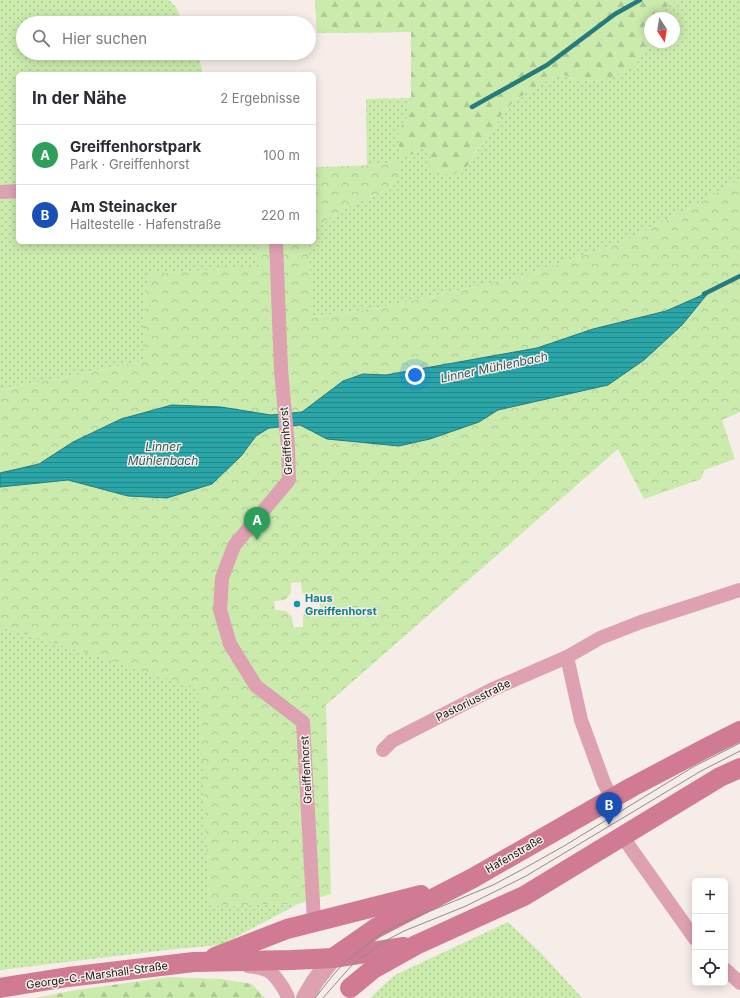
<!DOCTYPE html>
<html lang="de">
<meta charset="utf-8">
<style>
:root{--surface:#fff;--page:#f7f7f7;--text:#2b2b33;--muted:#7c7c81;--line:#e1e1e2;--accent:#111827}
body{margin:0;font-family:Inter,sans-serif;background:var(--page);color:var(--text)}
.controls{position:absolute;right:12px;bottom:12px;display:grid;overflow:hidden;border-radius:6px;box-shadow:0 2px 10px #0003}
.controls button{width:36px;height:36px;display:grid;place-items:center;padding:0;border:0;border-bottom:1px solid var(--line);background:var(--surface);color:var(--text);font:20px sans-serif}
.compass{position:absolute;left:644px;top:12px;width:36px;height:36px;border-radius:50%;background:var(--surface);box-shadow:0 2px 10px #0003;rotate:168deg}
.you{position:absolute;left:415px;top:375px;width:14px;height:14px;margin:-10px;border:3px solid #fff;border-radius:50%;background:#1a73e8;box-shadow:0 0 0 6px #1a73e833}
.badge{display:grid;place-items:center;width:26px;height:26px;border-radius:50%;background:var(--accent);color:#fff;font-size:13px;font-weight:700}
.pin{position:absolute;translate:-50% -33px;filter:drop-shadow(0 1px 2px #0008)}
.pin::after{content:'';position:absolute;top:21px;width:14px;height:12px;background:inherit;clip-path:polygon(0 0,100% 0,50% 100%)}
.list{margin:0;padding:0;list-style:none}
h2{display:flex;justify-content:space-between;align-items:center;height:52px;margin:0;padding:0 16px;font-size:17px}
h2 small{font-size:13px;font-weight:400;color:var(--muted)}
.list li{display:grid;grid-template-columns:26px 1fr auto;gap:12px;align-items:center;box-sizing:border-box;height:60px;padding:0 16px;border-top:1px solid var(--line)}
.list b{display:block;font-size:15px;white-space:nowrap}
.list p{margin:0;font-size:13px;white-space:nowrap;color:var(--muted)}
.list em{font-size:13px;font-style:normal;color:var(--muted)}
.icon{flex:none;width:22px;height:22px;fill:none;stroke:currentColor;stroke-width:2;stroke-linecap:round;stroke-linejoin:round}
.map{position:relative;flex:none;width:740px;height:998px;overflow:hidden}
.search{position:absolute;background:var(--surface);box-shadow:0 2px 10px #0003;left:16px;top:16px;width:300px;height:44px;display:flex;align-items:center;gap:10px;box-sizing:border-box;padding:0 14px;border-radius:22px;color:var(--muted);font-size:15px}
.panel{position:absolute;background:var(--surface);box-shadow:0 2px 10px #0003;left:16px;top:72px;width:300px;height:172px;border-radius:6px}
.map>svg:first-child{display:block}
.grass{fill:url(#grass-dots)}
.forest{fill:url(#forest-firs)}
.park{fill:url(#park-crowns);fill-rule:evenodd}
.water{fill:url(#water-rules);stroke:#267b7c}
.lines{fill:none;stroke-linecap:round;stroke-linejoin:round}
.stream{stroke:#267b7c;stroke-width:4.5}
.minor{stroke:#dda1b1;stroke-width:14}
.tertiary{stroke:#dda1b1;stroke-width:18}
.secondary{stroke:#d07a93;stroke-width:20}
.tram{stroke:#928b88;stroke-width:1}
.culture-dot{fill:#0f9aa8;stroke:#f6ede9;stroke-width:1.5}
.labels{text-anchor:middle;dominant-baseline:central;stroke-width:3;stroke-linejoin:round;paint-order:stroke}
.street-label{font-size:11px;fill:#1b1816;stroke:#f6ede9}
.culture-label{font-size:11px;font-weight:bold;fill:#0d838f;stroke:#f6ede9;text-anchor:start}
.water-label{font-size:12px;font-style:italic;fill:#2e5f60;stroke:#f6ede9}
</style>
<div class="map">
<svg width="740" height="998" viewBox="0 0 740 998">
<defs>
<pattern id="grass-dots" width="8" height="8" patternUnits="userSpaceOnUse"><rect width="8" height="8" fill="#cbebad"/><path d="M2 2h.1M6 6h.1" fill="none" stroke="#aec994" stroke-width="1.8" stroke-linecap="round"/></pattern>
<pattern id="forest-firs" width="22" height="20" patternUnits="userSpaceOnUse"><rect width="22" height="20" fill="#cbebad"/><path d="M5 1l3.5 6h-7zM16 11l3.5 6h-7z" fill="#aec994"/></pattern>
<pattern id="park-crowns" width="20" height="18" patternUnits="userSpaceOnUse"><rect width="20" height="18" fill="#cbebad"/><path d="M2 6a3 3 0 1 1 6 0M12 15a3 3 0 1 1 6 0" fill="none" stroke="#aec994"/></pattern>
<pattern id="water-rules" width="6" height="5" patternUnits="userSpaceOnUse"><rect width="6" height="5" fill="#2aa6a8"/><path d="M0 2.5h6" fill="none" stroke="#238688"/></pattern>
</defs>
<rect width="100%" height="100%" fill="#f6ede9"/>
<g class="grass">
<polygon points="0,0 169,0 175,6 184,23 23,23 23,53 198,53 203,74 18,74 18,242 257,242 258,267 148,274 143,321 143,361 0,390"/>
<polygon points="315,0 653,0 425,148 430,157 430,167 472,159 476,152 493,131 503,112 514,101 532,89 552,78 564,75 579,81 601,80 625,71 644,52 646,38 650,30 650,42 674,42 674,18 656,18 659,12 677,0 740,0 740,179 695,205 627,240 524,276 379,308 312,317 308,242 314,242 314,231 330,218 351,205 391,188 400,160 381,165 367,165 366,99 411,98 411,32 317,33"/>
<polygon points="0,626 199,688 210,906 298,904 221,945 175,949 0,970"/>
<polygon points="508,922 541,953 582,998 370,998 395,975"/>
</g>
<g class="forest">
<polygon points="315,0 677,0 659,12 656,18 650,18 650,30 646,38 644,52 634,67 611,77 601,80 579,81 564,75 552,78 532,89 514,101 503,112 493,131 476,151 472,159 465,169 454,174 443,174 434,171 430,167 430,157 424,148 400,160 398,132 406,119 411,98 411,32 317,33"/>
<polygon points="169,977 221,979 252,984 265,998 35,998 76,990"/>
</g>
<g class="park">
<path d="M 400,160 C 400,171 400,181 391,188 L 351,205 L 330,218 L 314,231 L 314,167 L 381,165 Z"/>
<path d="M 740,179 L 740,412 L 722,420 L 735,459 L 704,470 L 701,479 L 644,499 L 618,449 L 326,705 L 331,894 L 298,904 L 210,906 L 198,688 L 0,626 L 0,487 L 68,480 L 128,496 L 241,456 L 256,436 L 269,428 L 300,425 L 328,439 L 399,446 L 430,439 L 479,422 L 498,410 L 608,385 L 644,360 L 682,325 L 708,293 L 666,311 L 593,329 L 537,348 L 386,375 L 363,374 L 343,381 L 302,412 L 271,415 L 221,407 L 120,419 L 73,442 L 39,464 L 0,473 L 0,390 L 143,361 L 143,321 L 148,274 L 257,267 L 257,242 L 308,242 L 313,317 L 379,308 L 524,276 L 627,240 L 695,205 ZM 301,582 L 302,592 L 309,599 L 319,598 L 320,608 L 309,610 L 303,616 L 303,627 L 293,627 L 292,617 L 286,611 L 275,610 L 274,601 L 285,600 L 291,593 L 291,583 Z"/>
</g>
<polygon class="water" points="709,292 682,325 644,360 608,385 498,410 479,422 430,439 399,446 327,439 300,425 269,428 256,436 241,456 212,484 167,498 128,496 68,480 0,487 0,473 39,464 73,442 121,419 172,405 221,407 271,415 302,412 343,381 363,374 386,375 537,348 593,329 666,311"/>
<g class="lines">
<g class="stream">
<polyline points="472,107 547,65 615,14 640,0"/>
<polyline points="704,294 740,276"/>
</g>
<g class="minor">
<polyline points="0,192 18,191"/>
<polyline points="276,242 281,370 288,447 289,480 234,546 222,578 220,610 230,644 256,686 303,722 314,921"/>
<polyline points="567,657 581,720 604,783 612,798"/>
<polyline points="383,750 392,741 493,689 567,657 600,638 641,622 740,590"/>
<polyline points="622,836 695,939"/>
<path d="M 248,966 C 254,967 264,968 270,972 C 276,976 286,991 288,998"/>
<polyline points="725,969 740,983"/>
</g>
<polyline class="tertiary" points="305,998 315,981 333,958"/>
<g class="secondary">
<polyline points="215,957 287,929 421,895"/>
<polyline points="333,958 376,928 473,878 632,787 706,748 740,731"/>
<polyline points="0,988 68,977 194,962 292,960 333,958 404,947"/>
<polyline points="350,988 373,969 416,945 524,896 720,777 740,768"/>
</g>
<g class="tram">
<polyline points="315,998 334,974 345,962 382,933 404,922 493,885 523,869 564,846 693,767 740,743"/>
<polyline points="323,998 352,965 385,941 404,931 466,906 526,876 701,771 740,751"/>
</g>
</g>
<circle class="culture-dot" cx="297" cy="604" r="4"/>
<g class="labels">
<g class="street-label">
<text transform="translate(286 441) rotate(-94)">Greiffenhorst</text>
<text transform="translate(473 700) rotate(-26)">Pastoriusstraße</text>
<text transform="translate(306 770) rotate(-93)">Greiffenhorst</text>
<text transform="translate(514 854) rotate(-30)">Hafenstraße</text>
<text transform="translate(97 975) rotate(-8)">George-C.-Marshall-Straße</text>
</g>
<g class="culture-label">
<text x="305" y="598">Haus<tspan x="305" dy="13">Greiffenhorst</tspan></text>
</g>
<g class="water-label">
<text transform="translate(494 367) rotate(-12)">Linner Mühlenbach</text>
<text x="163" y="446">Linner<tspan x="163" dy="14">Mühlenbach</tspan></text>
</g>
</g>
</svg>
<div class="controls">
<button>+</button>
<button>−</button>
<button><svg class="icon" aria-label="locate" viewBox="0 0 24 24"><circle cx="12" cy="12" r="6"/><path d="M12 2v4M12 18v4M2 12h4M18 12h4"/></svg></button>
</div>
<svg class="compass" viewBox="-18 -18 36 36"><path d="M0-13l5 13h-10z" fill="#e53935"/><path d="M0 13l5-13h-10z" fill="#7c7c81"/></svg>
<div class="you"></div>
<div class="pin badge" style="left:257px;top:540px;background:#2e9e5b">A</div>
<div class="pin badge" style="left:609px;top:825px;background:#1a4fb4">B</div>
<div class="search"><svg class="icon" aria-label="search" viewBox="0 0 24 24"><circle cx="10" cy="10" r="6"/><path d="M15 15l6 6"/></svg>Hier suchen</div>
<section class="panel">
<h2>In der Nähe<small>2 Ergebnisse</small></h2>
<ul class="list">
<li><span class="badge" style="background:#2e9e5b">A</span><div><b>Greiffenhorstpark</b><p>Park · Greiffenhorst</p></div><em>100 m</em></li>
<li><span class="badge" style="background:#1a4fb4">B</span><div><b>Am Steinacker</b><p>Haltestelle · Hafenstraße</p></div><em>220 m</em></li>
</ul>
</section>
</div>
